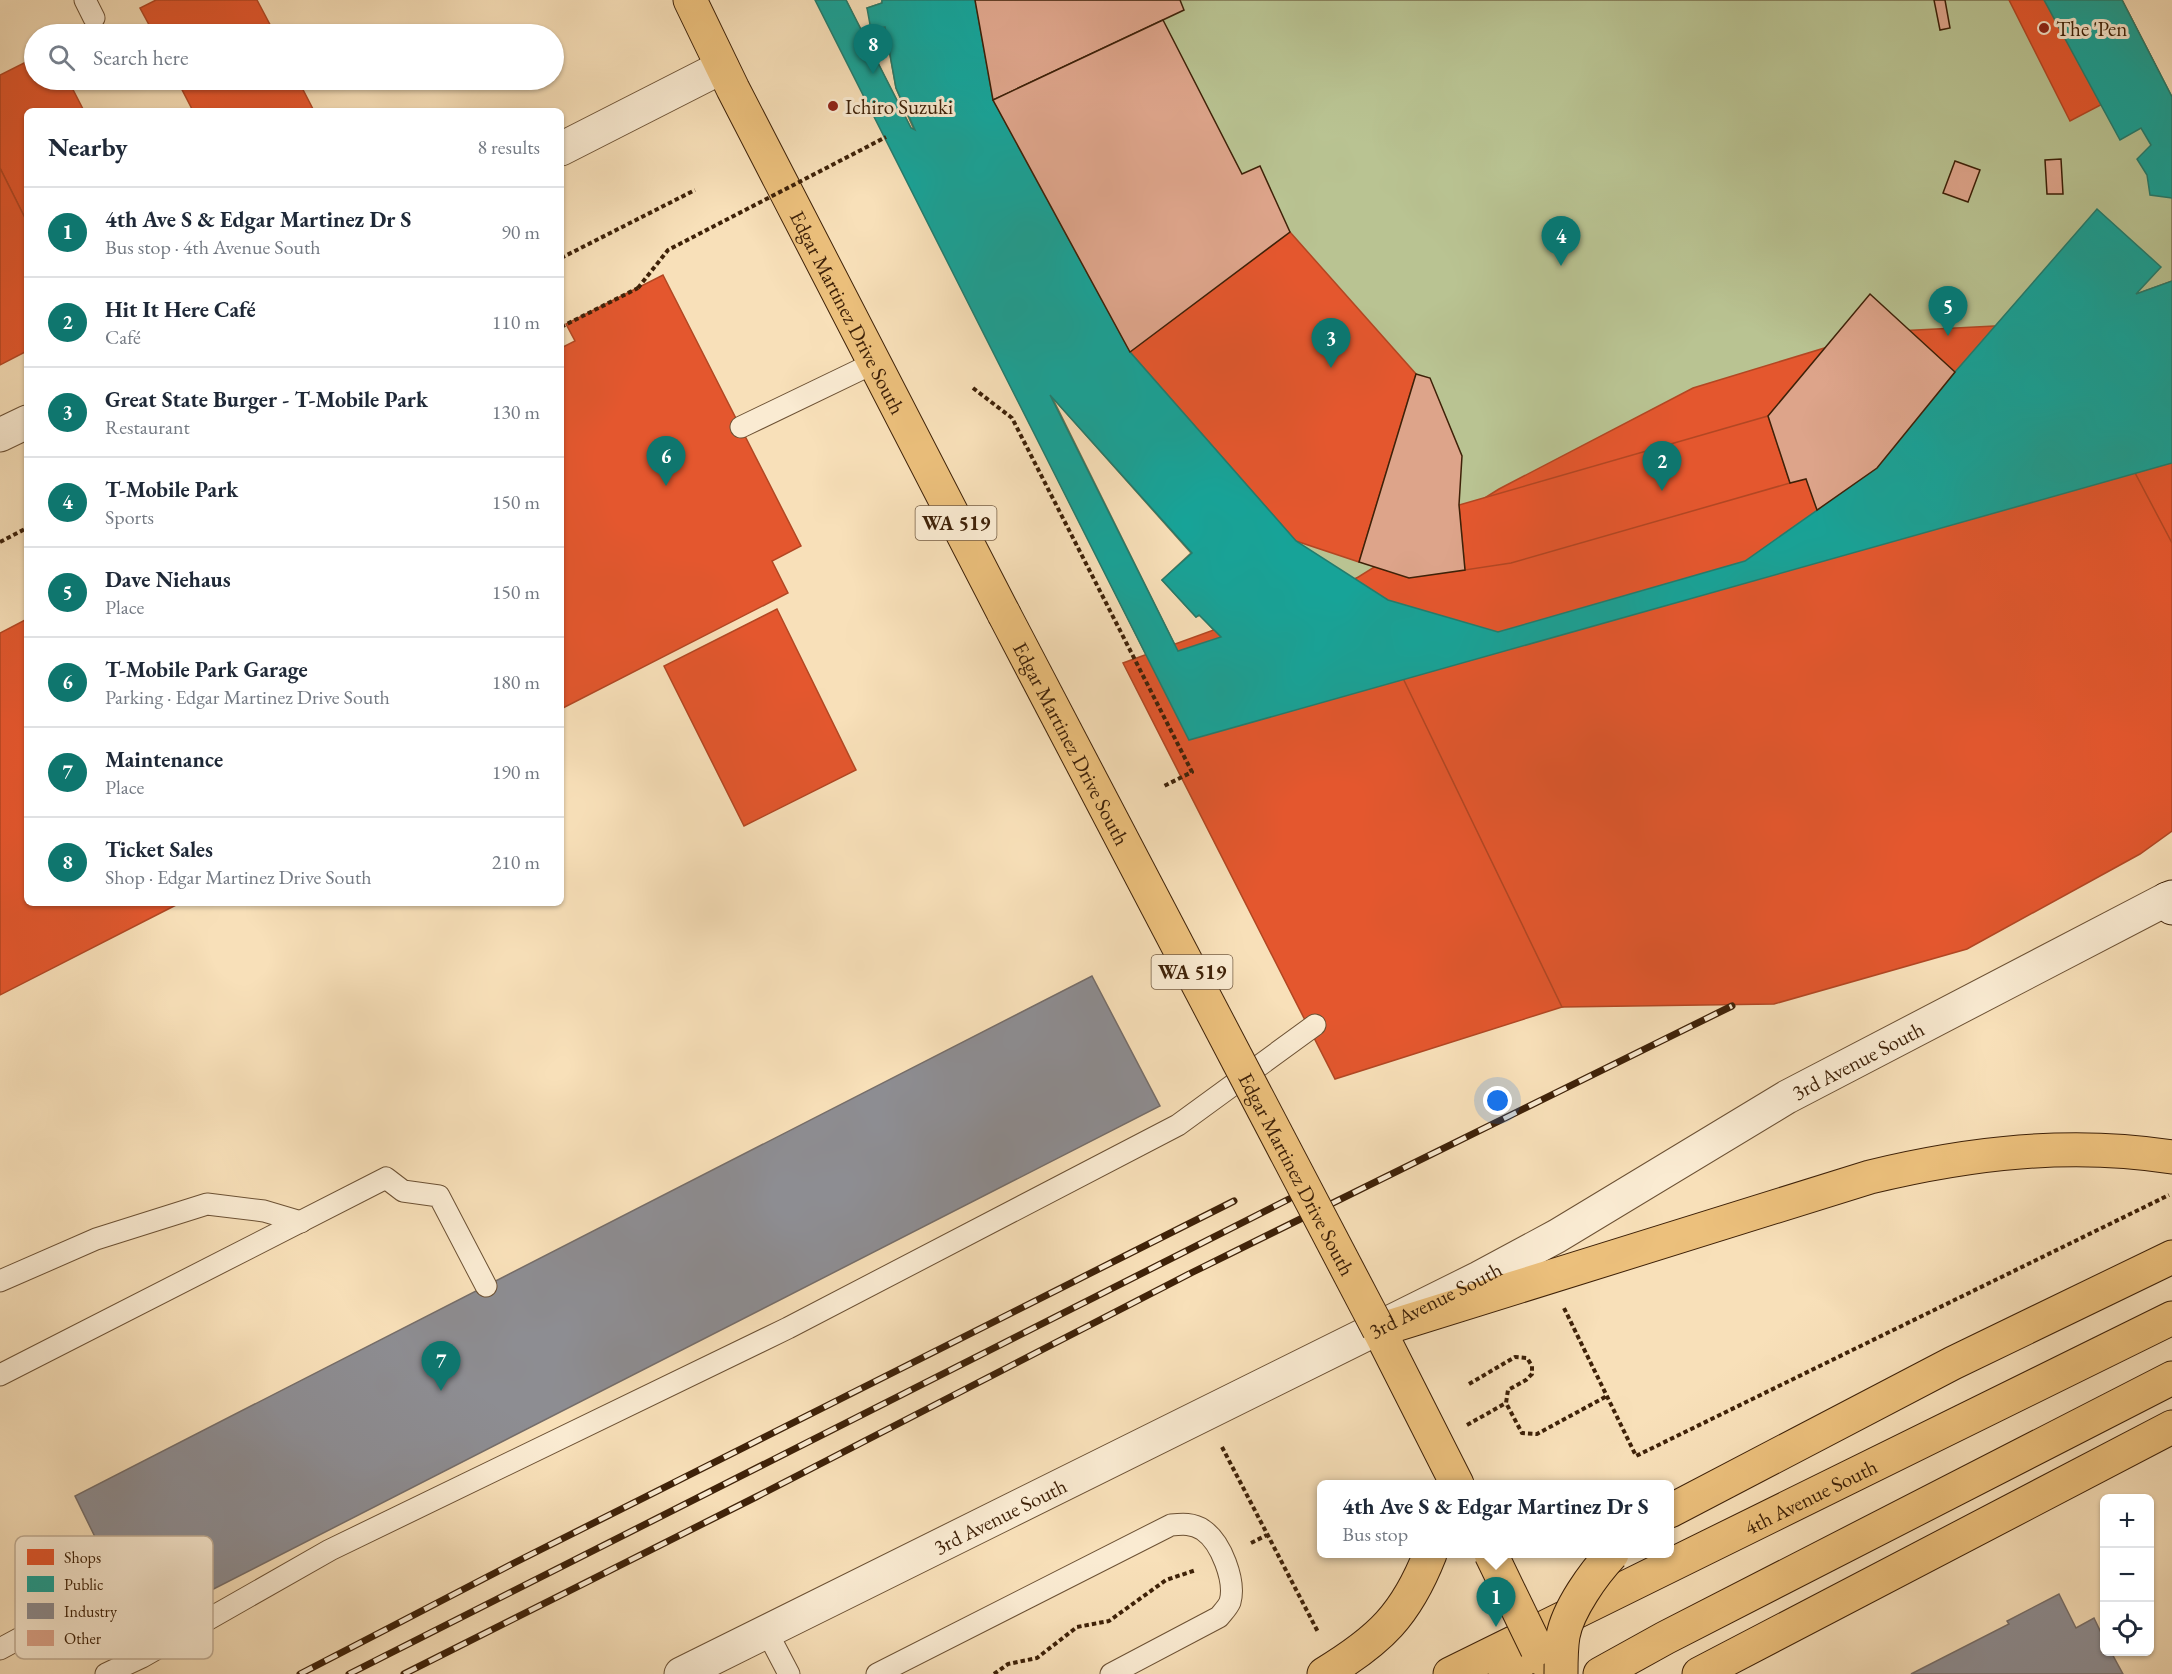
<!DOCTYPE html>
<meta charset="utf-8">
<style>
:root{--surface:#fff;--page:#f2f2f3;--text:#1f2937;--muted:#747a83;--line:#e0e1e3;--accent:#0f766e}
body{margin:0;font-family:"EB Garamond",serif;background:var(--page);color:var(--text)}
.controls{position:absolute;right:18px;bottom:18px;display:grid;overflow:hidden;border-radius:9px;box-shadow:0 2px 4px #0004}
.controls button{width:54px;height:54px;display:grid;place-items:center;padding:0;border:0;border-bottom:2px solid var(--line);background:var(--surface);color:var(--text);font:30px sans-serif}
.you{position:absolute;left:1498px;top:1101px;width:21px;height:21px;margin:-15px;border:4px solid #fff;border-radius:50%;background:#1a73e8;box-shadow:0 0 0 9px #1a73e833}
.badge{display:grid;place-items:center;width:39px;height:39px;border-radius:50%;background:var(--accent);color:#fff;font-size:20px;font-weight:700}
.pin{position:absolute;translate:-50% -50px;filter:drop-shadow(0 2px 3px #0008)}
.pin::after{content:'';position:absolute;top:32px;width:21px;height:18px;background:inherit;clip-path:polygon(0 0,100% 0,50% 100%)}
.popup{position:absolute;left:1317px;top:1480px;width:357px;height:78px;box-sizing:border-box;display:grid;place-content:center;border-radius:9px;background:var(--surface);filter:drop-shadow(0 2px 4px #0005);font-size:20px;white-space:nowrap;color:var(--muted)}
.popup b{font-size:22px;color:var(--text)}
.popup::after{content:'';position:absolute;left:50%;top:100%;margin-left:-12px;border:12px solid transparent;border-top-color:var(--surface)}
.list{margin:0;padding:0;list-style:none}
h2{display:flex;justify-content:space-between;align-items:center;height:78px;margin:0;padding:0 24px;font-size:26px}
h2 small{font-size:20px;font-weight:400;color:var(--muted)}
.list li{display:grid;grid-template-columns:39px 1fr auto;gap:18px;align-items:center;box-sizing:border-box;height:90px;padding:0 24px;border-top:2px solid var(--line)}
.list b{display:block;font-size:22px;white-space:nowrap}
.list p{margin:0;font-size:20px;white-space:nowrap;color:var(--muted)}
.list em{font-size:20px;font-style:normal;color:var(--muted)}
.icon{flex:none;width:33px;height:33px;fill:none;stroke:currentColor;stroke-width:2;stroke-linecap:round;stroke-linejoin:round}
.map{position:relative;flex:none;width:2172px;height:1674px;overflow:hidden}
.search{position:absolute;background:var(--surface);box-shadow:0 2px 4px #0004;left:24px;top:24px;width:540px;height:66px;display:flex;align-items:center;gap:15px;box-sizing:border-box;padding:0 21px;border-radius:33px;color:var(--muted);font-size:22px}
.panel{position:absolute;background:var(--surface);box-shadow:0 2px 4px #0004;left:24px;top:108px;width:540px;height:798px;border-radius:9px}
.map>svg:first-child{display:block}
.green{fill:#b9c392;stroke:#7c724d;stroke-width:1.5;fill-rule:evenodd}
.shops{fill:#e4572e;stroke:#b24723;stroke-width:1.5}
.public{fill:#17a398;stroke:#237c6d;stroke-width:1.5;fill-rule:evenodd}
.industry{fill:#8d8d92;stroke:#756d69;stroke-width:1.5}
.building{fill:#dda48a;stroke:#3e2108;stroke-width:1.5}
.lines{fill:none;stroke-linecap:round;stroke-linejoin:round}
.service-casing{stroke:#6c5134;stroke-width:23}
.minor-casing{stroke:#6c5134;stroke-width:35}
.secondary-casing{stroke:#3e2108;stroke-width:35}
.primary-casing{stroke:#3e2108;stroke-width:35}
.motorway-casing{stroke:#3e2108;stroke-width:35}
.path{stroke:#3e2108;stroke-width:4;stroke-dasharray:4.5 3;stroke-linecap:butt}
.service{stroke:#faebd2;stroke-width:21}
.minor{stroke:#faebd2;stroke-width:33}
.secondary{stroke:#faebd2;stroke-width:33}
.primary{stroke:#ecc07c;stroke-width:33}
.motorway{stroke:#ecc07c;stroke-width:33}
.rail-casing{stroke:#3e2108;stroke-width:7}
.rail{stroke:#faebd2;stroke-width:4.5;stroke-dasharray:14;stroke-linecap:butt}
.primary-bridge-casing{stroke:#3e2108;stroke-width:35;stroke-linecap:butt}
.path-bridge{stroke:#3e2108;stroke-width:4;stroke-dasharray:4.5 3;stroke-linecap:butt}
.primary-bridge{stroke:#ecc07c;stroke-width:33}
.poi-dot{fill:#8f2418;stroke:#faebd2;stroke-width:2}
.labels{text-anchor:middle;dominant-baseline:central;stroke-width:6;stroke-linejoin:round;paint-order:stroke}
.shield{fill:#faebd2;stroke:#765e45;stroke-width:1.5}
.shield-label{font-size:20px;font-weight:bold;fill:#3e2108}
.poi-label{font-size:21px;fill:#3e2108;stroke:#faebd2;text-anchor:start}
.street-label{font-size:21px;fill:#3e2108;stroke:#faebd2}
.key{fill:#faebd2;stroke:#c2ae95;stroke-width:1.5}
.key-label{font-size:16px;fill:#3e2108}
</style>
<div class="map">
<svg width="2172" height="1674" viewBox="0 0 2172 1674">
<rect width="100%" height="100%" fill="#f8e0b9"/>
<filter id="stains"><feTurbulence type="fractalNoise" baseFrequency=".00333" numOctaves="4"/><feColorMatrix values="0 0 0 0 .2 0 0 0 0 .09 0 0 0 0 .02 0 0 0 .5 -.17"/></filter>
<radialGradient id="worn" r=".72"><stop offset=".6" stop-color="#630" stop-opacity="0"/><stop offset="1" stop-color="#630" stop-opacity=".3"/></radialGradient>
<path class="green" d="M 846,0 L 911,128 L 914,130 L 896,88 L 885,27 L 867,8 L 882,3 L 882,0 L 2122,0 L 2172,97 L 2172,463 L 1189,740 L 886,137 ZM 1052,397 L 1191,553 L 1162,580 L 1196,617 L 1200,615 L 1220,637 L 1178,651 Z"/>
<g class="shops">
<polygon points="156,0 257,0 275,34 154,34 140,8"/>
<polygon points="2009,0 2122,0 2160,74 2070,121"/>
<polygon points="34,58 34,80 68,80 84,111 27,111 27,222 0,168 0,75"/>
<polygon points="177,80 298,80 314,111 193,111"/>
<polygon points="0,168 27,222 27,351 0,365"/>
<polygon points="1290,232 1416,374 1359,562 1296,541 1130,352"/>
<polygon points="663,275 801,546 772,561 788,593 561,709 561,348 575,341 566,324"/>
<polygon points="2172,281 2172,790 1562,1007 1335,1079 1123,663"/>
<polygon points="2056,323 2172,543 2172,831 2140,854 1967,949 1774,1004 1562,1007 1355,579 1499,489 1693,388 1877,332"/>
<polygon points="1768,416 1790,483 1511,563 1465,570 1459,505"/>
<polygon points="777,609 856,770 744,826 664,666"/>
<polygon points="27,619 27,903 180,903 0,995 0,633"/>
</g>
<g class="public">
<path d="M 815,0 L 846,0 L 911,128 L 915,130 L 896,88 L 885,27 L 871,30 L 867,8 L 882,3 L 882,0 L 975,0 L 993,100 L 1130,352 L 1296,541 L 1388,600 L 1498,632 L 1745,561 L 1877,468 L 1955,372 L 2097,209 L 2161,267 L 2136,294 L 2172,281 L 2172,463 L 1189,740 ZM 1050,395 L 1192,553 L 1162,580 L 1196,617 L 1199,615 L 1221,637 L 1178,651 Z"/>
<polygon points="2044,0 2122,0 2172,97 2172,198 2150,195 2147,175 2137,159 2151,145 2141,128 2120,140"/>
</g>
<g class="industry">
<polygon points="1092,976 1160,1106 139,1627 75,1496"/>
<polygon points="2059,1594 2076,1628 2094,1618 2104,1639 2104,1652 2111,1652 2123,1674 1911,1674 2009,1624 2007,1621"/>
</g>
<g class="building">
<polygon points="975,0 1180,0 1184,10 993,100"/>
<polygon points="1934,0 1945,0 1950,28 1940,30"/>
<polygon points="1163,20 1242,174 1260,166 1290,232 1130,352 993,100"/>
<polygon points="2061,159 2063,194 2047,194 2045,160"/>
<polygon points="1955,161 1980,170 1968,202 1943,193"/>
<polygon points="1870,294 1955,372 1877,468 1817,510 1806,479 1790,483 1768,416"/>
<polygon points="1416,374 1430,378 1462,456 1459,505 1465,570 1409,578 1359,562"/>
</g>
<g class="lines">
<g class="service-casing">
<g id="service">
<polyline points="85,0 94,18"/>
<polyline points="741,427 874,363"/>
<polyline points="0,1281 96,1239 207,1204 264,1211 301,1222"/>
<polyline points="0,1375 386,1178 403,1191 439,1196 486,1286"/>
<polyline points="767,1632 789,1674"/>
<polyline points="0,1649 98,1596"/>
<polyline points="106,1674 142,1657 330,1550 788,1328 1178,1125 1315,1025"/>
<path d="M 877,1674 L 1171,1525 C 1182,1524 1193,1523 1203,1530 C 1221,1542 1236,1581 1230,1602 C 1228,1607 1223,1612 1219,1617 L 1111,1674"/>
</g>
</g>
<g class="minor-casing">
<g id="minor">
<polyline points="561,149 722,67"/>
<polyline points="0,435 27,422"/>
<path id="s1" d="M 681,1674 L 1479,1278 L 1557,1236 L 1787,1097 L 2167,899"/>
</g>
</g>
<g class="secondary-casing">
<polyline id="secondary" points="2172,897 2167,899 2172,908"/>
</g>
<g class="primary-casing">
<g id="primary">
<path id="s2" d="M 690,0 L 733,89 L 1004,614"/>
<polyline points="1379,1330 1457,1484"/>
<polyline points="1670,1511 1953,1363 2172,1257"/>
<path d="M 1324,1674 C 1380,1640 1406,1615 1430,1554"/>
<path id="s3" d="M 1450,1674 L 2172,1318"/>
<polyline points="1505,1674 1537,1649 1542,1659"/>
<polyline points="1600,1674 1665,1638 2172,1378"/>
<polyline points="1699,1674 2172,1427"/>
</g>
</g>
<g class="motorway-casing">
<path id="motorway" d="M 1379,1330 L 1870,1177 C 1969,1153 2070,1141 2172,1157"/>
</g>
<g class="path">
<polyline points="561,258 695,190"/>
<polyline points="561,327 638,288"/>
<polyline points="973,388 1012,418 1192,772 1162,787"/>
<polyline points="0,542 27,528"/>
<polyline points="1564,1308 1636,1456 2169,1195"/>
<polyline points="1469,1384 1515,1357 1527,1358 1532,1366 1532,1374 1526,1380 1508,1390 1506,1403 1522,1433 1537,1434 1607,1396"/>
<polyline points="1467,1425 1506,1403"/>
<polyline points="1222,1447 1318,1632"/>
<polyline points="1251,1543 1267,1535"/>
<polyline points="994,1674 1008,1664 1037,1658 1077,1627 1109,1621 1166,1580 1196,1570"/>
</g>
<use href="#service" class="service"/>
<use href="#minor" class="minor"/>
<use href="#secondary" class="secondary"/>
<use href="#primary" class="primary"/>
<use href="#motorway" class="motorway"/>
<g class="rail-casing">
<g id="rail">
<polyline points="300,1674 516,1562 1234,1201"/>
<polyline points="349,1674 1289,1199"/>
<polyline points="404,1674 756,1497 1193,1272 1732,1006"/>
</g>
</g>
<use href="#rail" class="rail"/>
<g class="primary-bridge-casing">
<g id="primary-bridge">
<path id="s4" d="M 1004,614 L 1379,1330"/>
<polyline points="1491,1554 1537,1649"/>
<path d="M 1561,1674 C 1561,1661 1561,1648 1563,1636 C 1568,1609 1594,1573 1612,1554"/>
</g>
</g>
<polyline class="path-bridge" points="638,288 668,250 886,137"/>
<use href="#primary-bridge" class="primary-bridge"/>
</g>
<g class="poi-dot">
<circle cx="2044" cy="28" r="6"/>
<circle cx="833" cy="106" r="6"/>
</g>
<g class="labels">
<g class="shield">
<rect x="915.5" y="506" width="81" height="34" rx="4.5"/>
<rect x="1151.5" y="955" width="81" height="34" rx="4.5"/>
</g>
<g class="shield-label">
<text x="956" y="523">WA 519</text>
<text x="1192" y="972">WA 519</text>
</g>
<g class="poi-label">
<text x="2056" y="28">The 'Pen</text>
<text x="845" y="106">Ichiro Suzuki</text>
</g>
<g class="street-label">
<text stroke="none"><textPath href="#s2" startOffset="350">Edgar Martinez Drive South</textPath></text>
<text stroke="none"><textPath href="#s4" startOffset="146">Edgar Martinez Drive South</textPath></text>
<text stroke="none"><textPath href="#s1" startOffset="1328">3rd Avenue South</textPath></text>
<text stroke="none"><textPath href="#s4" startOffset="632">Edgar Martinez Drive South</textPath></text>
<text stroke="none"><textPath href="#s1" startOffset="842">3rd Avenue South</textPath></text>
<text stroke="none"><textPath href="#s3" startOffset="402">4th Avenue South</textPath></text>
<text stroke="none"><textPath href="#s1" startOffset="356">3rd Avenue South</textPath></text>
</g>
</g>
<rect x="15" y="1536" width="198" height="123" rx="9" class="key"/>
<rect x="27" y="1549" width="27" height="16" fill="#e4572e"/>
<rect x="27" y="1576" width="27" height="16" fill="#17a398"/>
<rect x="27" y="1603" width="27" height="16" fill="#8d8d92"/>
<rect x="27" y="1630" width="27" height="16" fill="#dda48a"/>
<g class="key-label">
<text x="64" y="1563">Shops</text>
<text x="64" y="1590">Public</text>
<text x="64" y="1617">Industry</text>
<text x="64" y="1644">Other</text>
</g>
<rect width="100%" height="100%" filter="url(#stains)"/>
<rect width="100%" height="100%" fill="url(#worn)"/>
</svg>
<div class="controls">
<button>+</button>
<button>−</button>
<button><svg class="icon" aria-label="locate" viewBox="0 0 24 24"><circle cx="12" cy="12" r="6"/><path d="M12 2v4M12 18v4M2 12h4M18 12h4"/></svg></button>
</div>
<div class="you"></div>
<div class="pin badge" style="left:1496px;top:1627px">1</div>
<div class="popup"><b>4th Ave S &amp; Edgar Martinez Dr S</b>Bus stop</div>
<div class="pin badge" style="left:1662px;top:491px">2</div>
<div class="pin badge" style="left:1331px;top:368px">3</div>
<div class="pin badge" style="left:1561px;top:266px">4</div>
<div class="pin badge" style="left:1948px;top:336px">5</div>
<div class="pin badge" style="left:666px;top:486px">6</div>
<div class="pin badge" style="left:441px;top:1391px">7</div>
<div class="pin badge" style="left:873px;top:74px">8</div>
<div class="search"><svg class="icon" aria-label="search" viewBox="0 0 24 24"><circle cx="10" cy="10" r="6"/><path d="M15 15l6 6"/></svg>Search here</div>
<section class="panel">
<h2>Nearby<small>8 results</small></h2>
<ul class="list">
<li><span class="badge">1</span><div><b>4th Ave S &amp; Edgar Martinez Dr S</b><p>Bus stop · 4th Avenue South</p></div><em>90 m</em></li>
<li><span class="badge">2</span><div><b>Hit It Here Café</b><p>Café</p></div><em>110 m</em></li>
<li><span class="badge">3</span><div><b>Great State Burger - T-Mobile Park</b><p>Restaurant</p></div><em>130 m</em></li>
<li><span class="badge">4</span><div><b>T-Mobile Park</b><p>Sports</p></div><em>150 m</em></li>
<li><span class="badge">5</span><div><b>Dave Niehaus</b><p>Place</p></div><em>150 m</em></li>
<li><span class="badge">6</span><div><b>T-Mobile Park Garage</b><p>Parking · Edgar Martinez Drive South</p></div><em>180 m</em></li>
<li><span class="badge">7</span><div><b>Maintenance</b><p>Place</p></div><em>190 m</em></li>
<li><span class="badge">8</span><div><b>Ticket Sales</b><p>Shop · Edgar Martinez Drive South</p></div><em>210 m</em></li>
</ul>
</section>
</div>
